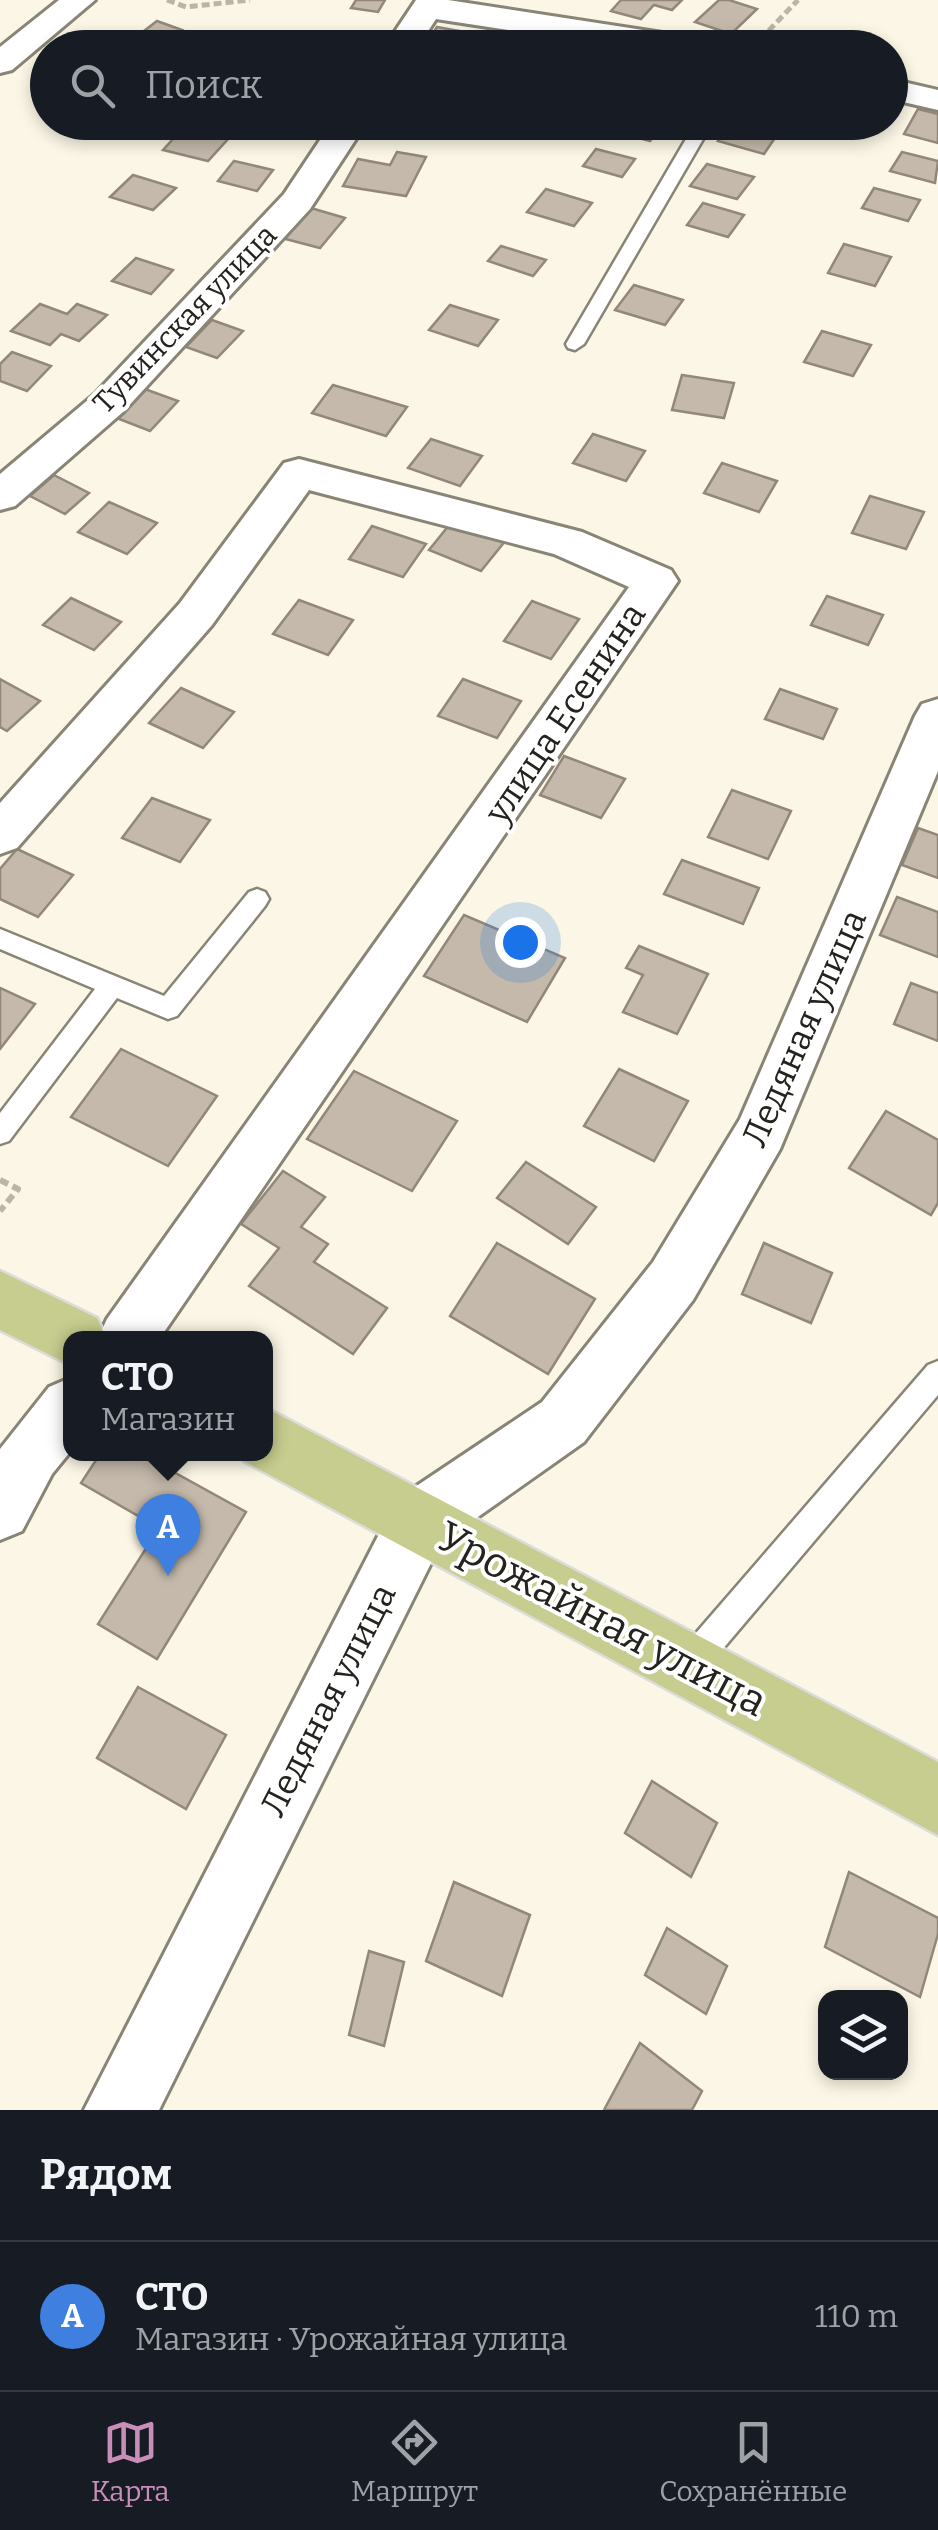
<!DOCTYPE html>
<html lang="ru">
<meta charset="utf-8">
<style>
:root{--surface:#171b24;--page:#20242c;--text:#f1f3f6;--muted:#9ea1a6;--line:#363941;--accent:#c78eb8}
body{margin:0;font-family:Bitter,serif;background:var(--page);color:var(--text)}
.controls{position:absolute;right:30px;bottom:30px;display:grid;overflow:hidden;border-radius:20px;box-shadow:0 5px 15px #0003}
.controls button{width:90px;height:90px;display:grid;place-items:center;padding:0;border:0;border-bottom:2px solid var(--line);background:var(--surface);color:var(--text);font:50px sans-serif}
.you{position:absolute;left:520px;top:942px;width:35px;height:35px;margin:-25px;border:8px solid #fff;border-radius:50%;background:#1a73e8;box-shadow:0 0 0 15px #1a73e833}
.badge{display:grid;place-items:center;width:65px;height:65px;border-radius:50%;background:var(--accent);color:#fff;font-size:32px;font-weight:700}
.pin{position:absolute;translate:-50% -82px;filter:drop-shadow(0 2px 5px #0008)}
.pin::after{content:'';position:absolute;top:52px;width:35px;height:30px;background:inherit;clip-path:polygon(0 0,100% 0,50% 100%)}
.popup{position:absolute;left:63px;top:1331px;width:210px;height:130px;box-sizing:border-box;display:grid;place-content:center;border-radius:20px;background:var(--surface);filter:drop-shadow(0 2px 8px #0005);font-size:32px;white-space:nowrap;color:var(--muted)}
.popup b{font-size:38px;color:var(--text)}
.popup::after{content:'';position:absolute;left:50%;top:100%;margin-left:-20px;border:20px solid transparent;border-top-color:var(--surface)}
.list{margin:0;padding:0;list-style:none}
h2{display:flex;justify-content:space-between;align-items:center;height:130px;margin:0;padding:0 40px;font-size:42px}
h2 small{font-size:32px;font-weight:400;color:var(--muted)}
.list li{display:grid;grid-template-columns:65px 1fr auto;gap:30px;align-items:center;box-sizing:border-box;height:150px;padding:0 40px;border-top:2px solid var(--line)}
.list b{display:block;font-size:38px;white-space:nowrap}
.list p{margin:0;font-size:32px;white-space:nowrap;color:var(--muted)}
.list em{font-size:32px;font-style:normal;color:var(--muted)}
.icon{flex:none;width:55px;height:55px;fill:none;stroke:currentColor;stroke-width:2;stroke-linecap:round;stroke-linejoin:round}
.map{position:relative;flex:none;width:938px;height:2110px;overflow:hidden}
.search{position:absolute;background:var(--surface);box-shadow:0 5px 15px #0003;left:30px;right:30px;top:30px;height:110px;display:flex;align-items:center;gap:25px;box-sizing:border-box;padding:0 35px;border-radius:55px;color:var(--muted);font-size:38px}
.sheet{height:280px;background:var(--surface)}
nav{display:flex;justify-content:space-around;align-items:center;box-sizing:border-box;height:140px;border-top:2px solid var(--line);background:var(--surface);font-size:28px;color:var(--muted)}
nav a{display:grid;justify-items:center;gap:5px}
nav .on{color:var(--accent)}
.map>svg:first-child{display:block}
.building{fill:#c4b9ab;stroke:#92877a;stroke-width:2.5}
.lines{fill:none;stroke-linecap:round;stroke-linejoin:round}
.lane-casing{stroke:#898576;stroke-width:5}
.street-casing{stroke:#898576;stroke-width:6}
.primary-casing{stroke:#dcdcdb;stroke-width:5}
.path-far1{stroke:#b9b5a8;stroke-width:5;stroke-dasharray:8 4;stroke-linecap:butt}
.path{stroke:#b9b5a8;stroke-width:6;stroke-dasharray:9 5;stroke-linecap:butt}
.lane{fill:#fff;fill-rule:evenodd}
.street{fill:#fff;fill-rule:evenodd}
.primary{fill:#c7cd8f;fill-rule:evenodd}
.labels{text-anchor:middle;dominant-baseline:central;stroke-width:8;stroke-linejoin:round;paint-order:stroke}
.far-street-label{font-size:30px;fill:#25231d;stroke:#fff}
.street-label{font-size:35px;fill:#25231d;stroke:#fff}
.near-street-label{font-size:42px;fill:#25231d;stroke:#fff}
</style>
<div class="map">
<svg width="938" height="2110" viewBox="0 0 938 2110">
<rect width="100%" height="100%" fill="#fbf6e5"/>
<g class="building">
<polygon points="356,0 385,0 378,12 351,8"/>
<polygon points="621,0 682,0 672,10 654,5 641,19 611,11"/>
<polygon points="719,0 729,0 757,9 731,34 695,22"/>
<polygon points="157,21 182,30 166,43 140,34"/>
<polygon points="437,27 487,36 480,48 425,46"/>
<polygon points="918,109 938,114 938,143 904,134"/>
<polygon points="610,122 664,122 650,141 605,129"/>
<polygon points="732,122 743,122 779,132 764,154 718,141"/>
<polygon points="184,127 229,138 208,161 163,150"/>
<polygon points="596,149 635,159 622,177 583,166"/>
<polygon points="397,152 426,157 406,196 343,186 358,159 390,165"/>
<polygon points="902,152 938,161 935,183 890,171"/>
<polygon points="234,161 273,170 257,191 218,181"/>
<polygon points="707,164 754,177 737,199 690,186"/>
<polygon points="133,175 176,188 153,210 110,197"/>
<polygon points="874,188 920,200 908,221 862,208"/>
<polygon points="546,189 592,203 574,226 527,212"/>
<polygon points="703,203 744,215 728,237 687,225"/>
<polygon points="304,206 345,218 320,248 278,237"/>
<polygon points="844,244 891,257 875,286 828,273"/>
<polygon points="501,246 546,260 533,276 488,261"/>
<polygon points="136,258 173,270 151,294 112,281"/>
<polygon points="634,285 683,300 665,325 615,310"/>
<polygon points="40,304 67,314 77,304 107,315 79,341 61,334 50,345 11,331"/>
<polygon points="450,305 498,320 478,346 429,330"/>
<polygon points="212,320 243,331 217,358 186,347"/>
<polygon points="822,331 871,345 853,376 804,362"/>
<polygon points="12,352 51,366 27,391 0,381 0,364"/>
<polygon points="682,375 734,383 724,418 672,410"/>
<polygon points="333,385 407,407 386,436 312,413"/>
<polygon points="142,388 178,401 150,431 114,417"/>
<polygon points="593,434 645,451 626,481 573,463"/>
<polygon points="431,439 482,456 460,486 408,468"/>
<polygon points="722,463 777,481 759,512 704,493"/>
<polygon points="54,475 89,493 65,514 30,496"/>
<polygon points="870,496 924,512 906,549 852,533"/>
<polygon points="109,502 157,523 127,554 78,532"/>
<polygon points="454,519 506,540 481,571 429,550"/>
<polygon points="372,526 426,544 403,577 349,559"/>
<polygon points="827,596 883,615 868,645 811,625"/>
<polygon points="71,598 121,622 94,650 43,625"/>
<polygon points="299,600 353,620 328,655 273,634"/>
<polygon points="532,601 579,619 551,659 504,641"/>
<polygon points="0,679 40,701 7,731 0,727"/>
<polygon points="463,679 521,701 497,738 438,716"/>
<polygon points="181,688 234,712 203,748 149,723"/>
<polygon points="780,689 837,709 823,739 765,719"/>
<polygon points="564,756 625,779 601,818 540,795"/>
<polygon points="732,790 791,811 768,859 708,837"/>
<polygon points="152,798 210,820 180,862 122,838"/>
<polygon points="918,828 938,835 938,878 902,865"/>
<polygon points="17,849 73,875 38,917 0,899 0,869"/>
<polygon points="682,860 759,888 743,924 664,894"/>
<polygon points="897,897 938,912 938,957 880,935"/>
<polygon points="464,915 565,958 527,1022 424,976"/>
<polygon points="639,946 708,974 677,1034 623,1012 643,975 626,968"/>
<polygon points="911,983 938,993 938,1041 894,1024"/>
<polygon points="0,988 35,1004 0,1049"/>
<polygon points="121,1049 217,1096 168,1166 71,1117"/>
<polygon points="619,1069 688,1101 654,1161 584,1126"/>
<polygon points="354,1071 457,1121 412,1191 307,1139"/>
<polygon points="886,1111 938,1140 938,1203 931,1215 849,1168"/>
<polygon points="526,1162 596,1207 568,1244 497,1198"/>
<polygon points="283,1171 325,1197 301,1227 328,1244 314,1262 387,1308 353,1354 249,1286 279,1248 241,1224"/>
<polygon points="497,1243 595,1299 548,1374 450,1316"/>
<polygon points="764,1243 832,1273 811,1323 742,1294"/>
<polygon points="100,1454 141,1454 246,1512 157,1659 98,1624 159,1528 81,1483"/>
<polygon points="138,1687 226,1735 186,1809 97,1758"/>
<polygon points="652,1781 717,1823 691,1877 625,1833"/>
<polygon points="849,1872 938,1918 938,1934 920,1997 825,1947"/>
<polygon points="454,1882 530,1915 502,1996 426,1961"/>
<polygon points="667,1928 727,1966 706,2014 645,1975"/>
<polygon points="369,1951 404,1962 384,2046 349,2035"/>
<polygon points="640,2043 702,2091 692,2110 604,2110"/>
</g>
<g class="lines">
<g class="lane-casing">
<g id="lane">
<polygon points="696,122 713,122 584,344 575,350 568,348 566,344"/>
<polygon points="257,889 265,892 269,899 265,906 177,1016 168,1019 117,998 9,1141 0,1144 0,1113 95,989 0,949 0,929 164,996 249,892"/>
<polygon points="938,1361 938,1395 699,1677 688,1681 677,1677 673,1666 677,1655 928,1365"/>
</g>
</g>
<g class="street-casing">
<g id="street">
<polygon points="59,0 95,0 12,70 0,73 0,47"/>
<polygon points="416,0 448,0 695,38 707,41 711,48 625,48 436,19 417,48 384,48"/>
<polygon points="890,79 938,90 938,110 890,99"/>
<polygon points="332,122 367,122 310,209 123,412 15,506 0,510 0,474 95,394 284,194"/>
<polygon points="299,459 582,532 671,570 678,581 160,1338 98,1338 107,1319 629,587 554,554 309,490 212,625 17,848 0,854 0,803 180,603 284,463"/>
<polygon points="938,699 938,771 780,1149 693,1300 584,1442 441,1543 159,2110 84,2110 397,1499 542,1402 653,1262 740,1119 915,716 922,704"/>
<polygon points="70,1378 70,1452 52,1474 22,1531 0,1540 0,1449 49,1387"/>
</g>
</g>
<g class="primary-casing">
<g id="primary">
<polygon points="0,1271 97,1318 106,1338 70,1338 70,1365 0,1330"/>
<polygon points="266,1408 938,1762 938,1835 244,1461 241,1454 266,1454"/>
</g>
</g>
<g class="path-far1">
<polyline points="167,0 186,7 250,0"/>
<polyline points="752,48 798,0"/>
</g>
<polyline class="path" points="0,1180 18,1189 0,1211"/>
<use href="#lane" class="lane"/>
<use href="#street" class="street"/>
<use href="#primary" class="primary"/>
</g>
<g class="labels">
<g class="far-street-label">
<text transform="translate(185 319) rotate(-46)">Тувинская улица</text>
</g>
<g class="street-label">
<text transform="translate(565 713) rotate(-56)">улица Есенина</text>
<text transform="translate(804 1028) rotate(-66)">Ледяная улица</text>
<text transform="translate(328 1700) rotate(-63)">Ледяная улица</text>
</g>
<g class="near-street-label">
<text transform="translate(602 1619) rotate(28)">Урожайная улица</text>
</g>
</g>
</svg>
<div class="controls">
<button><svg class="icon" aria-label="layers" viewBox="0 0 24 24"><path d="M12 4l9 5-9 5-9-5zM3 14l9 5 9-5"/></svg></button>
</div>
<div class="you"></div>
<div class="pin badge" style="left:168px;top:1576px;background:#3f7fe0">A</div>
<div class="popup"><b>СТО</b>Магазин</div>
<div class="search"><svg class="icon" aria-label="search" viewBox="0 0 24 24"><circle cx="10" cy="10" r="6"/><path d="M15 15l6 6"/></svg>Поиск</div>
</div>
<section class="sheet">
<h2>Рядом<small></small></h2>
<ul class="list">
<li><span class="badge" style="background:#3f7fe0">A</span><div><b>СТО</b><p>Магазин · Урожайная улица</p></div><em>110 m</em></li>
</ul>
</section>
<nav>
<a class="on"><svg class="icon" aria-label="map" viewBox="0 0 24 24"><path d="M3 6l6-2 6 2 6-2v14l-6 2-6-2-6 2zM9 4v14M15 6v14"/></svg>Карта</a>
<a><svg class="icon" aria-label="directions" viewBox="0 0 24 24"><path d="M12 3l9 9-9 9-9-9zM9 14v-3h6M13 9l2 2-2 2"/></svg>Маршрут</a>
<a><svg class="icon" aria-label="saved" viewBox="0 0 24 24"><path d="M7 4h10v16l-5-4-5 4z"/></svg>Сохранённые</a>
</nav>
